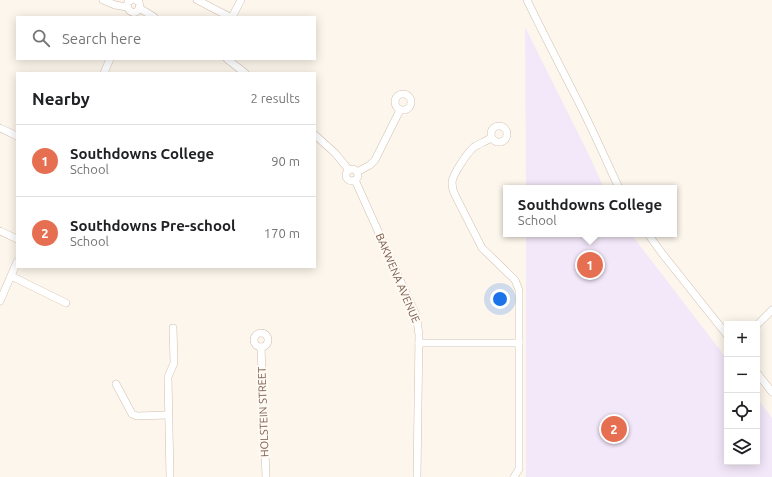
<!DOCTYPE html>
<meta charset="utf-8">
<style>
:root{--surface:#fff;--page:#f2f2f2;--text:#202124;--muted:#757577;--line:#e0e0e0;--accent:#e76f51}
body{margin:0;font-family:Ubuntu,sans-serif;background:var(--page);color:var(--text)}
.controls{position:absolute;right:12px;bottom:12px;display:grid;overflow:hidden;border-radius:0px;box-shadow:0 2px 10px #0003}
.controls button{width:36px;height:36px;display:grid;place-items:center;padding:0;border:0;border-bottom:1px solid var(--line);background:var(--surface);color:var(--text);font:20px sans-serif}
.you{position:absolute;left:500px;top:299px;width:14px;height:14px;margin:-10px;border:3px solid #fff;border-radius:50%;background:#1a73e8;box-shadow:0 0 0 6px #1a73e833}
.badge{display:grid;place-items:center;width:26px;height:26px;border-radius:50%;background:var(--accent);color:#fff;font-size:13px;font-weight:700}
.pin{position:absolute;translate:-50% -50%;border:2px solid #fff;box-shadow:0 1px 4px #0006}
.popup{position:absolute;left:503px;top:185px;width:174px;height:52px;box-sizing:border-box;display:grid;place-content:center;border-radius:0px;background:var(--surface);filter:drop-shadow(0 1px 3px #0005);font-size:13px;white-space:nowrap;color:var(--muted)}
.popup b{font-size:15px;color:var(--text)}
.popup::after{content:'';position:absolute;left:50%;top:100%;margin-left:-8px;border:8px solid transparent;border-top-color:var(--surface)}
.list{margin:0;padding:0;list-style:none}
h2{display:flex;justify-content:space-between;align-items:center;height:52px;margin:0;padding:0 16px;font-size:17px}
h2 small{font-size:13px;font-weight:400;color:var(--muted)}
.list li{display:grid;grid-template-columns:26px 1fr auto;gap:12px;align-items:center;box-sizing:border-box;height:72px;padding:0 16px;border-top:1px solid var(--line)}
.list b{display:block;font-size:15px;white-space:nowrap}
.list p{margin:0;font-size:13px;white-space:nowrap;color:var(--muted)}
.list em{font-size:13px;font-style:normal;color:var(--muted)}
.icon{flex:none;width:22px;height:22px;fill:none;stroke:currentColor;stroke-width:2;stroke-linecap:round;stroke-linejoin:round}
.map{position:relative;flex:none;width:772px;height:477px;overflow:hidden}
.search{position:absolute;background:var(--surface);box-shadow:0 2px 10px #0003;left:16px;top:16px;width:300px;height:44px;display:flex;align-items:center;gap:10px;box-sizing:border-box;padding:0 14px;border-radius:0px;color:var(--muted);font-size:15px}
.panel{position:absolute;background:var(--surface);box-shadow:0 2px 10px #0003;left:16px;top:72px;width:300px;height:196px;border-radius:0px}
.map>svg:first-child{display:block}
.education{fill:#f3e8fa}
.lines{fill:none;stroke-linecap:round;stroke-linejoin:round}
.minor-casing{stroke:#d1beb0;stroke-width:8}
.minor{stroke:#fff;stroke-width:7}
.labels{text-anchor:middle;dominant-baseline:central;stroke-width:4;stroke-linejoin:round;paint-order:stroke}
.street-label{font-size:11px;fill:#7a5c4d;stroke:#fffaf3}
</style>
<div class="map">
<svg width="772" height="477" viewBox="0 0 772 477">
<rect width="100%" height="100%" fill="#fdf6ec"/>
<g class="education">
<polygon points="525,27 589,155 604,188 526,188"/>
<polygon points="526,234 631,234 727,359 727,462 757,462 757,398 772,418 772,477 526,477"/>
</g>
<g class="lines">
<g class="minor-casing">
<g id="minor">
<polyline points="103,0 115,5 127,7"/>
<path d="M 131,0 L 128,2 L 127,7 L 130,11 C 134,14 138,12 140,7 L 139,2 L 136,0"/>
<polyline points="197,0 230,17"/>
<path d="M 527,0 C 543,33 560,66 577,99 C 592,128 605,158 619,188"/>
<polyline points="139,8 154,17"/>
<polyline points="232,17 241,0"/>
<polyline points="227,59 245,73"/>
<polyline points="104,73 110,59"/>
<circle cx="403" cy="102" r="8"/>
<circle cx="499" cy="134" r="8"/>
<polyline points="0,128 17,136"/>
<polyline points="315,135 335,153 349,170"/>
<path d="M 491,138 C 486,141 479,144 474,147 C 467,153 453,174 452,182 C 452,187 453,191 455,195 L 482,248 L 515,280 L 519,290 L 519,469 L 514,477"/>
<circle cx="352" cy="175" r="6"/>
<polyline points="357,172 370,165 375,160 400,110"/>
<polyline points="355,180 415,313 417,320 419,335 417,477"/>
<polyline points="0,231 17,239"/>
<polyline points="648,234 661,252 727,335"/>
<polyline points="11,276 66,303"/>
<polyline points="0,301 17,262"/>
<polyline points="757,325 772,310"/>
<circle cx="261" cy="340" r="7"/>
<polyline points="419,343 519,343"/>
<polyline points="261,347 266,477"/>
<polyline points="757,373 772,392"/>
<polyline points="116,384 132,414 137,416 168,415"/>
<polyline points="170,477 168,377 174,363 173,328"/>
</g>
</g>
<use href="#minor" class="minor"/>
</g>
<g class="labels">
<g class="street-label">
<text transform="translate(398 278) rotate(67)">BAKWENA AVENUE</text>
<text transform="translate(263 412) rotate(-92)">HOLSTEIN STREET</text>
</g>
</g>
</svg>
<div class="controls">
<button>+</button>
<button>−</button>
<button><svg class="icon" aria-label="locate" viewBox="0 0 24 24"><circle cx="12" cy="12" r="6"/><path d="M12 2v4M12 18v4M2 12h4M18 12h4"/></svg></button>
<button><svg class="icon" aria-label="layers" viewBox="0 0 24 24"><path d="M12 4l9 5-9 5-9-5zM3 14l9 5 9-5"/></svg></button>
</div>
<div class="you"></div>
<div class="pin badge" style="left:590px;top:265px">1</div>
<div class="popup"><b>Southdowns College</b>School</div>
<div class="pin badge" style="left:614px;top:429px">2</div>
<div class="search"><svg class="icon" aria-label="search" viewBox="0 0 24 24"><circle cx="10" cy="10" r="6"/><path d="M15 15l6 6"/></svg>Search here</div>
<section class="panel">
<h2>Nearby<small>2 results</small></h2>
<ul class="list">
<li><span class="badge">1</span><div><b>Southdowns College</b><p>School</p></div><em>90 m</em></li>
<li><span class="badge">2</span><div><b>Southdowns Pre-school</b><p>School</p></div><em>170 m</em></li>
</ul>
</section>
</div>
